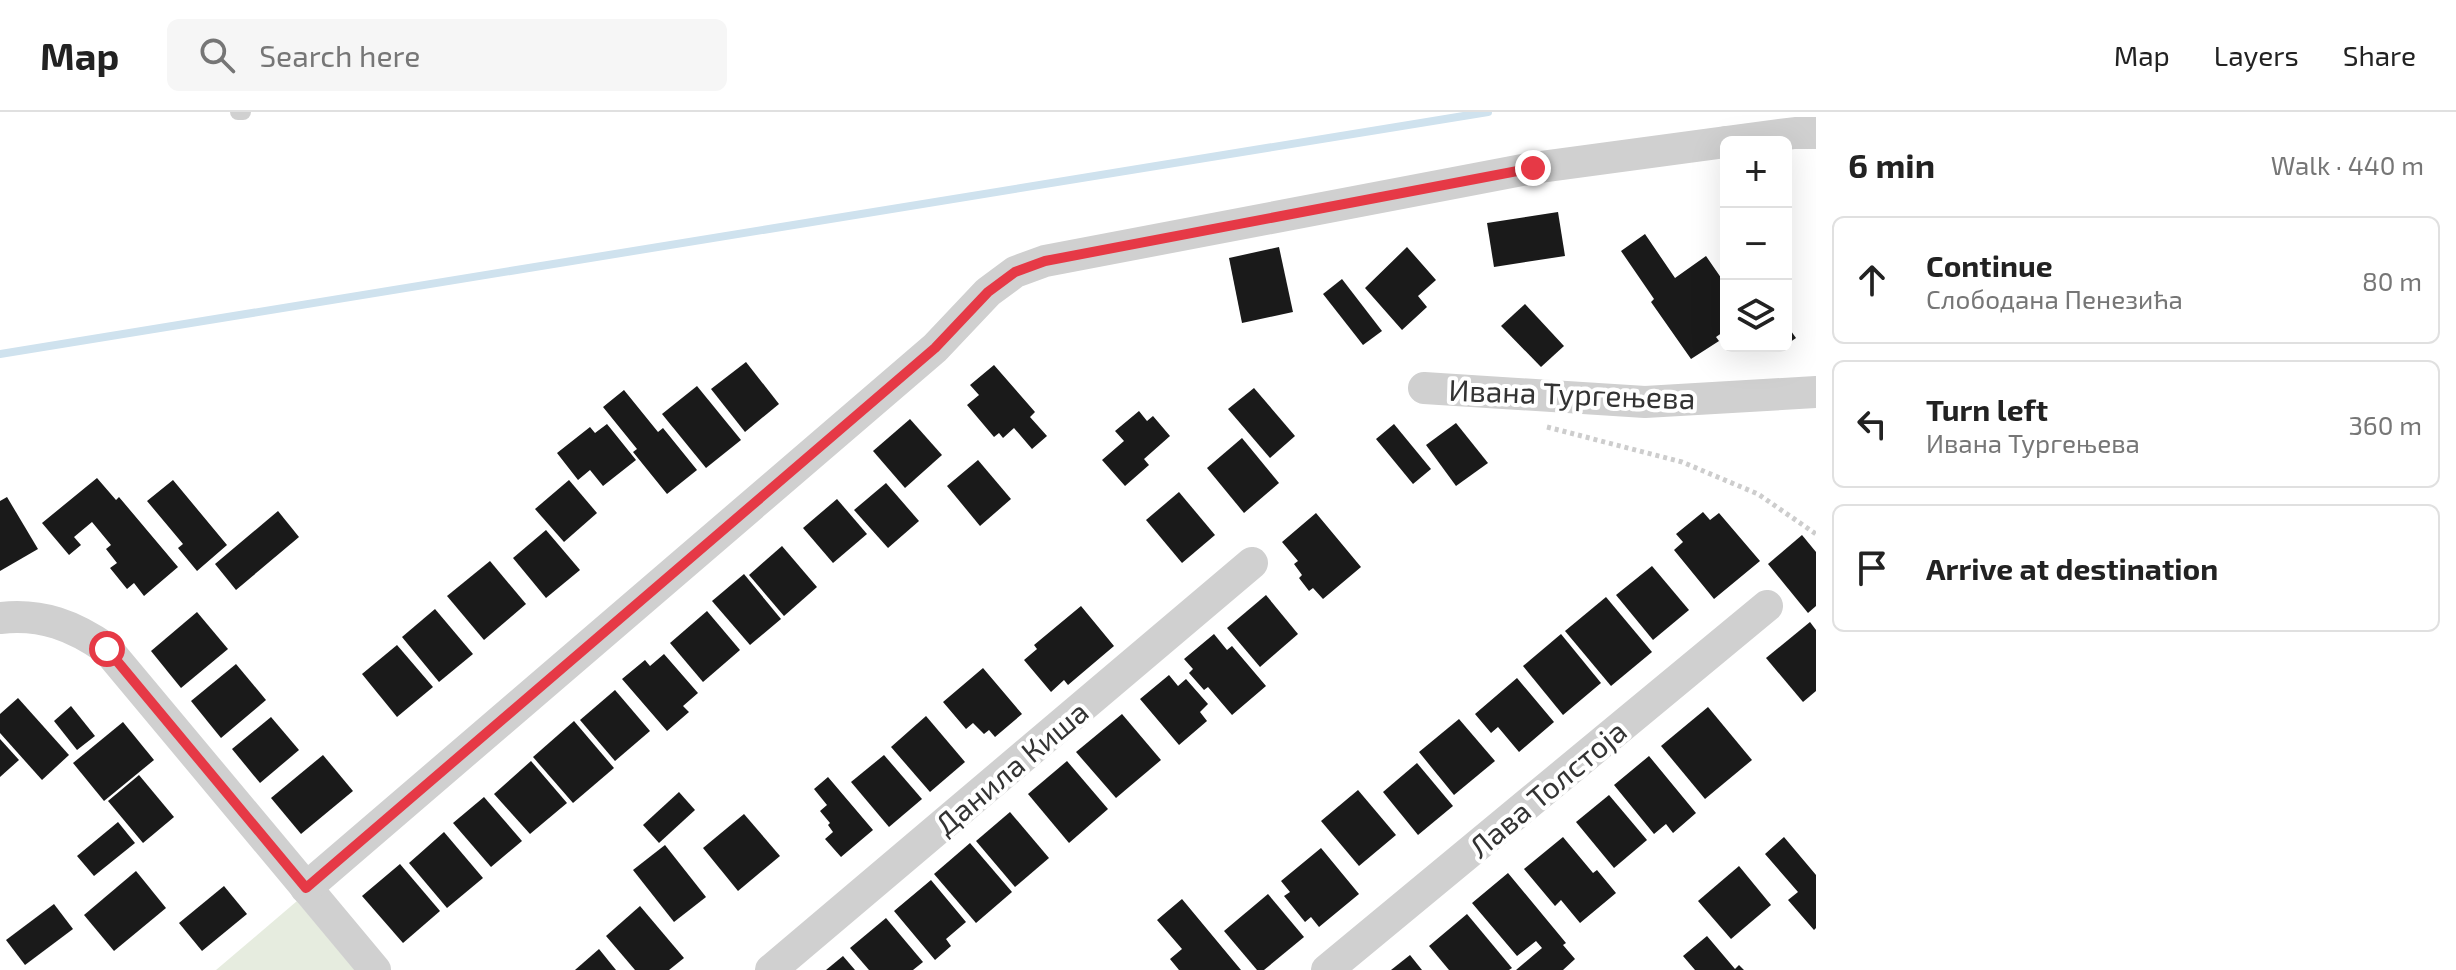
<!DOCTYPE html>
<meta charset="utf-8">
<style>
:root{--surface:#fff;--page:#f6f6f6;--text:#222;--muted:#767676;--line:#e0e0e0}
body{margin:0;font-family:"Exo 2",sans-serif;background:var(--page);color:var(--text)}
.controls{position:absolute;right:24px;top:24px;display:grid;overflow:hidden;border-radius:12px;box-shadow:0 8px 32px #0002}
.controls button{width:72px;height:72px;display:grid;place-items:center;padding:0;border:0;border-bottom:2px solid var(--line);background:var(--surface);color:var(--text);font:40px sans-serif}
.stop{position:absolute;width:24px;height:24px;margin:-18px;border:6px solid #e63946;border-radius:50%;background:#fff}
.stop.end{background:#e63946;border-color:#fff;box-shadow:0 2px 8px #0008}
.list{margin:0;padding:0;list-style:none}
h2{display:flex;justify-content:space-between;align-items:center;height:104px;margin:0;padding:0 32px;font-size:34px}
h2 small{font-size:26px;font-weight:400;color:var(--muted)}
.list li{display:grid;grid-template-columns:52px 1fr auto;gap:24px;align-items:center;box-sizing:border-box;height:128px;margin:0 16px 16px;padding:0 16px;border:2px solid var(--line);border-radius:12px}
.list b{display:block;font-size:30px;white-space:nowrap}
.list p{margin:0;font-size:26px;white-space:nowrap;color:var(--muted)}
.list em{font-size:26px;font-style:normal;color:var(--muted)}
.icon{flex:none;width:44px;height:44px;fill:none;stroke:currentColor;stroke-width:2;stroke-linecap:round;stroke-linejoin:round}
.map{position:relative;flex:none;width:1816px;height:858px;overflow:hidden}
header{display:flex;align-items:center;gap:48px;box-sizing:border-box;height:112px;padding:0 40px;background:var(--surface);border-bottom:2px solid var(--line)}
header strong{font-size:38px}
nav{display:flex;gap:44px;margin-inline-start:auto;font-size:28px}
.search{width:560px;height:72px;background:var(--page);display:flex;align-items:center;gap:20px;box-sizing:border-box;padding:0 28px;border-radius:12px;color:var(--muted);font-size:30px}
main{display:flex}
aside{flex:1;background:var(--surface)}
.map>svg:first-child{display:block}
.green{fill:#e6ecdf}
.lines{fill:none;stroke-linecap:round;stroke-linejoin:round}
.stream{stroke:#cfe2ee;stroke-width:8}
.building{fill:#1a1a1a}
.path{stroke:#cdcdcd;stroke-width:5;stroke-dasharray:4 4;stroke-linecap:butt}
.service{stroke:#d0d0d0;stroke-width:16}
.minor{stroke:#d0d0d0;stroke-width:32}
.route{stroke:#e63946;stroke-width:10}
.labels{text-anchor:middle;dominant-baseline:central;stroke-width:8;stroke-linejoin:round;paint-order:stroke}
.street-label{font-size:30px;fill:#333;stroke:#fff}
</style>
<header>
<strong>Map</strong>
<div class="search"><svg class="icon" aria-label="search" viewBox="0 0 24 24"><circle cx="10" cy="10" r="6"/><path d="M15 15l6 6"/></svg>Search here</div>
<nav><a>Map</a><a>Layers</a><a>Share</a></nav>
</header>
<main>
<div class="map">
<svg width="1816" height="858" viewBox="0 0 1816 858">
<rect width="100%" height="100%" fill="#fff"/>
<polygon class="green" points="297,789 355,858 216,858"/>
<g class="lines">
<polyline class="stream" points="0,242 1488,0"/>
</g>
<g class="building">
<polygon points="1558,100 1565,144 1494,155 1487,111"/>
<polygon points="1645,122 1675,166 1706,144 1726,173 1726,218 1716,225 1719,229 1691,247 1651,190 1654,187 1621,139"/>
<polygon points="1279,135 1293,200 1242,211 1229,146"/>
<polygon points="1407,135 1436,168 1418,184 1427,195 1402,218 1365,176"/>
<polygon points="1342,167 1382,219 1363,233 1323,182"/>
<polygon points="1525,192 1564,234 1541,255 1501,214"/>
<polygon points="1786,212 1796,226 1786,233"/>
<polygon points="746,250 779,292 745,320 711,277"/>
<polygon points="994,253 1035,300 1030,305 1047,324 1032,337 1014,316 1003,326 999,321 994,325 967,293 979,283 970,273"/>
<polygon points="697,274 741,328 706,356 662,302"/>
<polygon points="1254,276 1295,324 1270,346 1228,297"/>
<polygon points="624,278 658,320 663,316 697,358 667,382 633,340 637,337 603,295"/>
<polygon points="1139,299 1147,309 1153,304 1170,324 1144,347 1149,353 1125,374 1102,348 1124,329 1115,319"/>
<polygon points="910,307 942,343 905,376 873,339"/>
<polygon points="1456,311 1488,351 1456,374 1426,333"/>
<polygon points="607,312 636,348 603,374 590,358 578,368 557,341 590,315 595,321"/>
<polygon points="1394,312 1431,357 1413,372 1376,327"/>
<polygon points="1242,326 1279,371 1244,401 1207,356"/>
<polygon points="978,348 1011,387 980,414 947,374"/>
<polygon points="97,366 116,388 119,385 178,455 144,484 134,471 127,477 110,456 117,451 106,437 111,433 92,410 74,425 81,433 69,443 42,411"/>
<polygon points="173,368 227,433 197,459 178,436 183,432 147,389"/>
<polygon points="569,368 597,401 564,430 535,397"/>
<polygon points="886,371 919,409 888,436 854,398"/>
<polygon points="1179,380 1215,423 1182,451 1146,408"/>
<polygon points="7,385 38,437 0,459 0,389"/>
<polygon points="837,387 867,422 833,451 803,416"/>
<polygon points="278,399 299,425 236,478 215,452"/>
<polygon points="1703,400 1710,408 1719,401 1760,449 1714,487 1674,438 1683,430 1676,422"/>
<polygon points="1316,401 1361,455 1323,487 1313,476 1309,479 1299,466 1302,463 1294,452 1298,449 1282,430"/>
<polygon points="546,418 580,458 546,486 513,446"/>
<polygon points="1802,423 1816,440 1816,494 1808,501 1768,452"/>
<polygon points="782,434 817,475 784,504 749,463"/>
<polygon points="490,449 526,492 484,528 447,484"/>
<polygon points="1652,454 1689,498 1653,528 1616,483"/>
<polygon points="744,462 781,507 750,533 712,489"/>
<polygon points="1266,483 1298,522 1260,555 1227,516"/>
<polygon points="1606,485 1652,540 1611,574 1565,519"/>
<polygon points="1081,494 1114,534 1068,573 1064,568 1051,580 1024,548 1037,537 1034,533"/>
<polygon points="435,497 473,542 439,570 402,525"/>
<polygon points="707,499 740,538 703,570 670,531"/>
<polygon points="197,500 228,537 181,576 151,539"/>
<polygon points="1810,510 1816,518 1816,579 1803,590 1766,546"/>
<polygon points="1214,522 1227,538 1232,534 1266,574 1232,603 1208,575 1204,578 1189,561 1193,557 1184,547"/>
<polygon points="1561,522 1601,571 1563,603 1523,554"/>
<polygon points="397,533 433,575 397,605 362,562"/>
<polygon points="664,542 698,581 683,594 689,600 667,619 622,567 645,548 650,554"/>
<polygon points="236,552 266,588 221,626 191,589"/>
<polygon points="983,556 1022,602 995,625 989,618 984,622 973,611 966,617 943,590"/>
<polygon points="1169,563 1178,574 1186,567 1208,592 1200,600 1207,609 1179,633 1140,587"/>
<polygon points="1517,566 1554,610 1519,640 1498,615 1491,621 1475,602"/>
<polygon points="615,578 650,619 615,649 580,608"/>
<polygon points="18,586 69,643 42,668 0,621 0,602"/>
<polygon points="71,594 95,624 77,638 54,609"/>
<polygon points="1708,595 1752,648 1705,687 1661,634"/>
<polygon points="1122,602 1161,648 1116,686 1076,640"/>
<polygon points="926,604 965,650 930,680 891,635"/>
<polygon points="271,605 299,638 260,671 232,637"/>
<polygon points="1459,607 1495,649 1454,683 1419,640"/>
<polygon points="574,609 614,656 573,691 533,645"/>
<polygon points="123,610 154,648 104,689 73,651"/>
<polygon points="0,627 19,648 0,665"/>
<polygon points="323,643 353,679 301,722 271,686"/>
<polygon points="884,643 922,687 889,715 851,670"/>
<polygon points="1649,644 1696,701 1673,721 1666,712 1654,722 1614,673"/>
<polygon points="531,649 567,691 530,722 494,682"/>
<polygon points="1067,649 1108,697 1069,731 1028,682"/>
<polygon points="1417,651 1453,694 1418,723 1383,680"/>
<polygon points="139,663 174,705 143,731 108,689"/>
<polygon points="828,665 873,718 841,745 825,727 833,720 828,713 830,711 820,699 827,693 814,677"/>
<polygon points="1358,678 1396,723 1359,754 1321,709"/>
<polygon points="679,680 695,698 659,731 643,713"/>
<polygon points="1609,683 1647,728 1614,756 1576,710"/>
<polygon points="484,685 522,729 491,755 453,711"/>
<polygon points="1010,700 1049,746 1015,775 976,729"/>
<polygon points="744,702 780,744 738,779 703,736"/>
<polygon points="118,710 135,731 94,764 77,744"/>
<polygon points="444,720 483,766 447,796 409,751"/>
<polygon points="1563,725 1593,761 1597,758 1616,781 1580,811 1561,788 1555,794 1524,757"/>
<polygon points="1784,725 1816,763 1816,816 1814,818 1788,788 1798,780 1765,742"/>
<polygon points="970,731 1012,780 976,811 934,762"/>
<polygon points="665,733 706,785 674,810 633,758"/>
<polygon points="1321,736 1359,782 1319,815 1311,805 1305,810 1284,784 1290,780 1281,769"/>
<polygon points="400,752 440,799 403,831 362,784"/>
<polygon points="1739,754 1771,793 1731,827 1698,789"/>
<polygon points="136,759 166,796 114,839 84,803"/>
<polygon points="1508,761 1566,831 1563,833 1575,847 1563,858 1516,858 1542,836 1536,829 1517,844 1472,791"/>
<polygon points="931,768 966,810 946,827 951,834 935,848 894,799"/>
<polygon points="224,774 247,802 202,839 179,811"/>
<polygon points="1268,782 1304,825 1264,858 1257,858 1224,819"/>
<polygon points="1182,787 1241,858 1179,858 1170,847 1182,837 1157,808"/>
<polygon points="54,792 73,817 25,853 6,828"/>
<polygon points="640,794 684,846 669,858 635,858 606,824"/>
<polygon points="1467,802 1512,856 1509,858 1449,858 1429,834"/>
<polygon points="886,806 923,850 913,858 869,858 850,836"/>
<polygon points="1707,824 1735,857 1739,853 1744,858 1695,858 1683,844"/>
<polygon points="599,837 616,858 575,858"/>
<polygon points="1410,843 1422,858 1391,858"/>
<polygon points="843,844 855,858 826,858"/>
</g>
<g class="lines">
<polyline class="path" points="1547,315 1682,350 1758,382 1816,422"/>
<polyline class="service" points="238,0 243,0"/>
<g class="minor">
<polyline points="1726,30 1795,21 1816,21"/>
<polyline points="1424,276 1645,290 1816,280"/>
<path d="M 0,506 C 42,501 74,514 107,537 L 375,858"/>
<polyline points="306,776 935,236 988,180 1015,160 1045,149 1533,56 1726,30"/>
<polyline points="771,858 1252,451"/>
<polyline points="1327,858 1767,494"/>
</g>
</g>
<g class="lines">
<polyline class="route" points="107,537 306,776 935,236 988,180 1015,160 1045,149 1533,56"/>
</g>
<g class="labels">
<g class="street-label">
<text transform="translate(1572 281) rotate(2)">Ивана Тургењева</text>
<text transform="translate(1011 655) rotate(-40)">Данила Киша</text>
<text transform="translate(1547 676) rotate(-40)">Лава Толстоја</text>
</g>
</g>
</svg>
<div class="controls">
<button>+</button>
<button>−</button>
<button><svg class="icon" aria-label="layers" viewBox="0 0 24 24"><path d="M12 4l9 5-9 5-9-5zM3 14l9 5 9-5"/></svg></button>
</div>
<div class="stop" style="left:107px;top:537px"></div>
<div class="stop end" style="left:1533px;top:56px"></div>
</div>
<aside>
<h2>6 min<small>Walk · 440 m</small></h2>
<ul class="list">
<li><svg class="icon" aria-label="ahead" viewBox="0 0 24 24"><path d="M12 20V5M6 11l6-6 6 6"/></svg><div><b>Continue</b><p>Слободана Пенезића</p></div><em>80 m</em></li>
<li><svg class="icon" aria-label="left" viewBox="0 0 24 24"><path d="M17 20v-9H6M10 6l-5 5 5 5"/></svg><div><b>Turn left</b><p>Ивана Тургењева</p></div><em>360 m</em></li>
<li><svg class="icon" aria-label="arrive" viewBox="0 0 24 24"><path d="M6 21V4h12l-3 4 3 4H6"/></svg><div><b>Arrive at destination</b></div></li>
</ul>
</aside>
</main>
